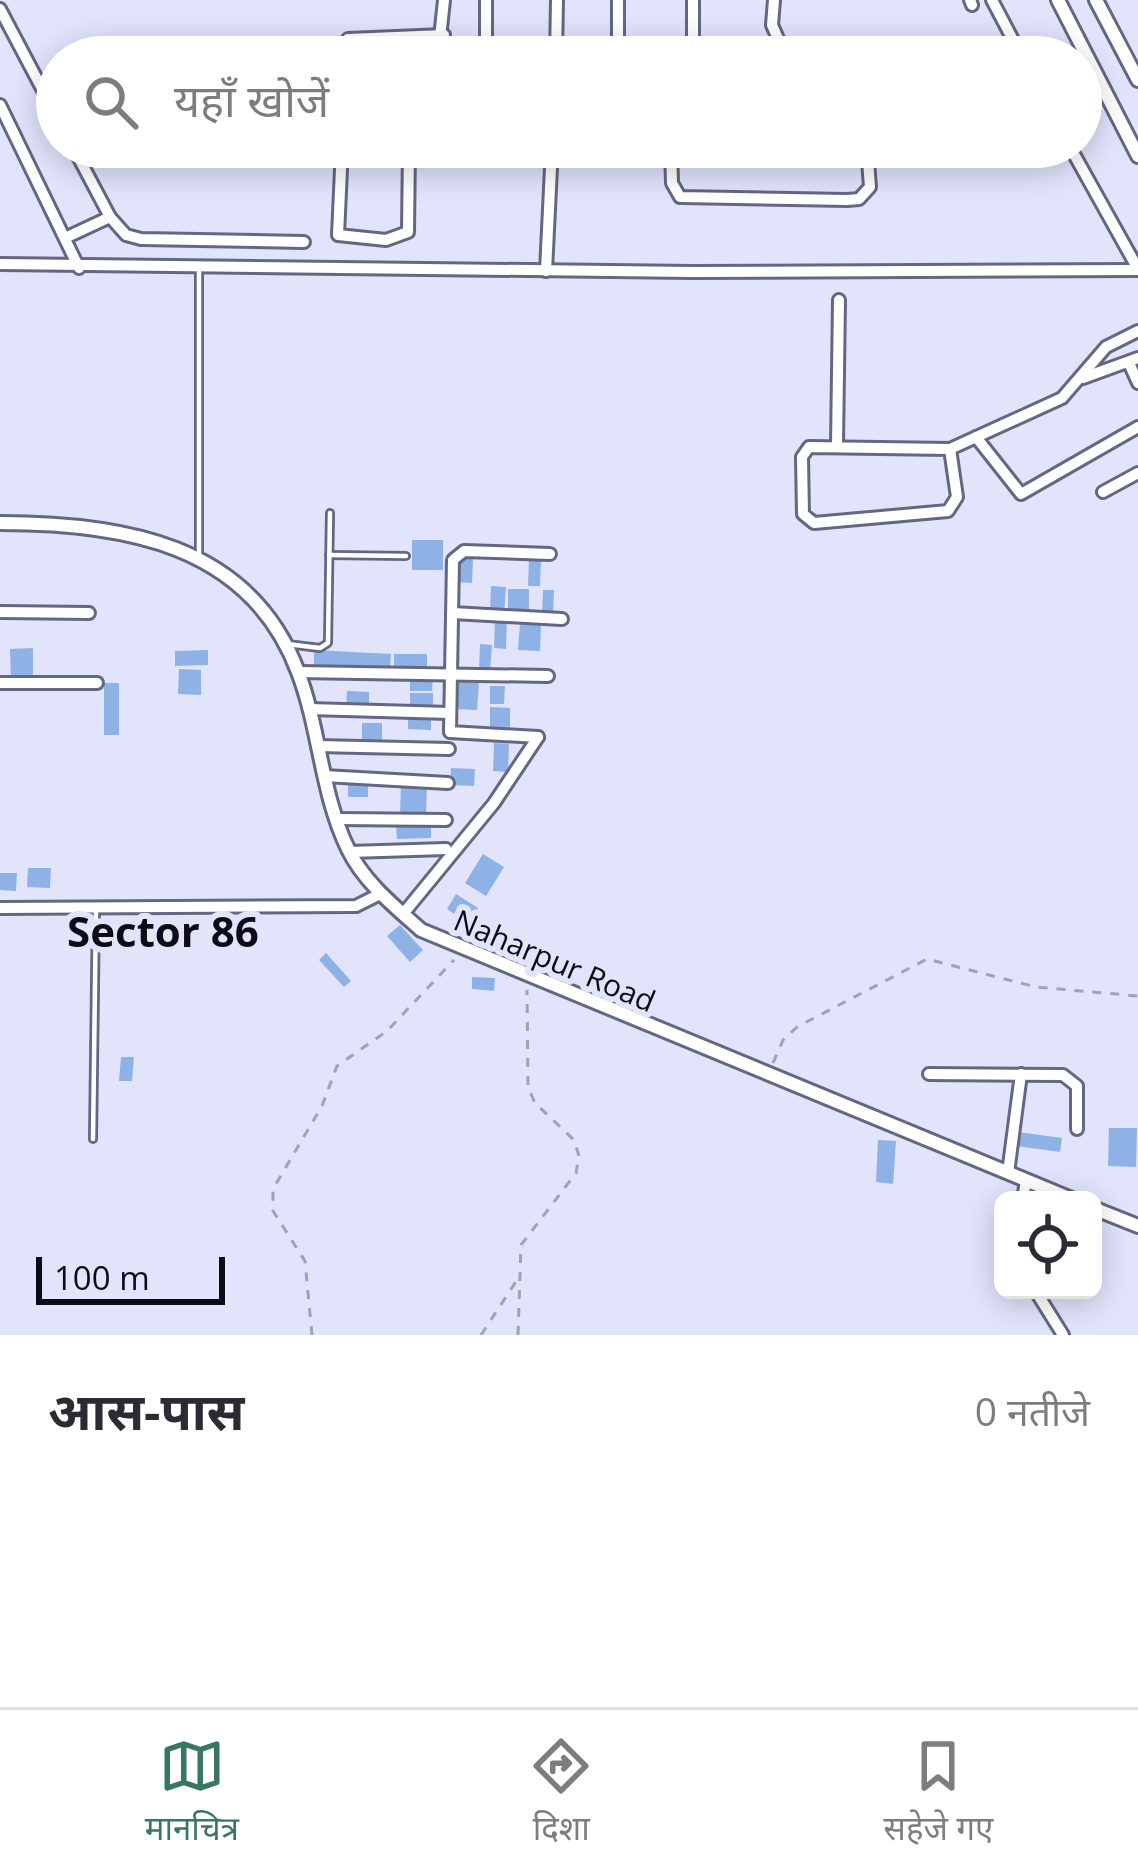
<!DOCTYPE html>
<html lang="hi">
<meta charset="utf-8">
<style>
:root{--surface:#fff;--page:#f7f7f7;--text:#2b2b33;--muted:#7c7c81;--line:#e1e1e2;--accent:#3a7763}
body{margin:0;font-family:"Open Sans","Noto Sans Devanagari",sans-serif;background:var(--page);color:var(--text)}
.controls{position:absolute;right:36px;bottom:36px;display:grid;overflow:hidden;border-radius:18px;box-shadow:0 6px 30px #0003}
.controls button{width:108px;height:108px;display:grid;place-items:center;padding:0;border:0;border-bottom:3px solid var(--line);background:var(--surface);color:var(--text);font:60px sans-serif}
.scale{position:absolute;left:36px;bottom:30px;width:189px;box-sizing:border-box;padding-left:12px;border:6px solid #0c0c16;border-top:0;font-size:33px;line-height:42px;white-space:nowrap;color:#0c0c16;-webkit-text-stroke:9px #e1e4fb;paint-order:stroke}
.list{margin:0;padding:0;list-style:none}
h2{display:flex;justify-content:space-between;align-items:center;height:156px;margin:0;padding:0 48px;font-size:51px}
h2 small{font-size:39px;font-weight:400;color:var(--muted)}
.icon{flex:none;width:66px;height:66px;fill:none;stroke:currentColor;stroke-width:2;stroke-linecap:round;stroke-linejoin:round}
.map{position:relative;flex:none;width:1138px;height:1335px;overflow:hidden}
.search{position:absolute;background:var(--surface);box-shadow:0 6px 30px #0003;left:36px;right:36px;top:36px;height:132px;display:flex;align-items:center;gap:30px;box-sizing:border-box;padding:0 42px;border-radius:66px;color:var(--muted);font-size:45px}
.sheet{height:372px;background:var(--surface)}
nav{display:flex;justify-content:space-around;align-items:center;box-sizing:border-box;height:168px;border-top:3px solid var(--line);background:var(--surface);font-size:33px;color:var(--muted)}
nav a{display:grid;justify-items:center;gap:6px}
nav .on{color:var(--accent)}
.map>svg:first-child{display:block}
.building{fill:#8eb1e6}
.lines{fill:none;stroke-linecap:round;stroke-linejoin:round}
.service-casing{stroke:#646780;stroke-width:10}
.minor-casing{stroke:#646780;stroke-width:16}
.tertiary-casing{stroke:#646780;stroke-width:18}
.path{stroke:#a0a2b5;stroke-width:3;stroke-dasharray:9 9;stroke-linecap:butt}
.service{stroke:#fff;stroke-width:4.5}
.minor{stroke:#fff;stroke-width:10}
.tertiary{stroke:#fff;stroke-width:12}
.labels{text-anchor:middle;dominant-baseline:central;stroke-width:12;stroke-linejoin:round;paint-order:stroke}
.street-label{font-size:30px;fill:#0c0c16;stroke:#e1e4fb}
.district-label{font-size:42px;font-weight:bold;fill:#0c0c16;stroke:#e1e4fb}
</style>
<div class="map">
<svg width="1138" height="1335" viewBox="0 0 1138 1335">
<rect width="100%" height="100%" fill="#e1e4fb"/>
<g class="building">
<rect x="412" y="540" width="31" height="30"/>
<polygon points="458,557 473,558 472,583 457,582"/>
<polygon points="529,558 541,558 540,586 528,586"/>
<polygon points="491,586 506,587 504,614 490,613"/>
<rect x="508" y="589" width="21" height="26"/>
<polygon points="543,590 554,590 553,616 542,616"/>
<polygon points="495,620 507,620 506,649 494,648"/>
<polygon points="520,623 541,625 540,651 518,650"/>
<polygon points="480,644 492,645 490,672 479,672"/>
<polygon points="33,648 33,676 11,676 10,649"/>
<polygon points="208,650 208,665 175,666 175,651"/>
<polygon points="314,650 391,654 390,671 314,668"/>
<rect x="394" y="654" width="33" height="18"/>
<polygon points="179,669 201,670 201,695 178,694"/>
<polygon points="410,676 433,676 432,691 410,691"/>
<polygon points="458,682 479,683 477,710 457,709"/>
<rect x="104" y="683" width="15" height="52"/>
<polygon points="490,686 505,686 504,704 490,704"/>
<polygon points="347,691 369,692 369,708 346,708"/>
<polygon points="410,693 433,693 433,709 410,708"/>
<polygon points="490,707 510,708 510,732 490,732"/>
<polygon points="408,714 431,715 431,730 408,729"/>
<rect x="362" y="723" width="20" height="20"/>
<polygon points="494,743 509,744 508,772 493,771"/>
<polygon points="451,768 475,769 474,786 450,785"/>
<rect x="348" y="784" width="20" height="13"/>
<polygon points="401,785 427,786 426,816 400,816"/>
<polygon points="431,822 431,838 397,839 396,823"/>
<polygon points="483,854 504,867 486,896 465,883"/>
<polygon points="28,868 51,868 50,888 27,887"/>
<polygon points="0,873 17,873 16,891 0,890"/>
<polygon points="456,894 478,908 468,923 447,909"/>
<polygon points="400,925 423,950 410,962 387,936"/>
<polygon points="326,953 351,981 344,987 319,960"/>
<polygon points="472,977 495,978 494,991 472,989"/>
<polygon points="121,1057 134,1057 132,1081 119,1081"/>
<polygon points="1109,1128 1137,1128 1136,1167 1108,1166"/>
<polygon points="1018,1132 1062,1138 1060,1152 1016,1146"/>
<polygon points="878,1140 896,1141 893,1184 876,1182"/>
</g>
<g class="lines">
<g class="service-casing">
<g id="service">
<polyline points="329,555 406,556"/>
<polyline points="199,557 199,268"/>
<polyline points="287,644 320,648 328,643 330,513"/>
<polyline points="93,1139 96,907"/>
</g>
</g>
<g class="minor-casing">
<g id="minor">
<polyline points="618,0 618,57"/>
<polyline points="693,0 693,57"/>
<polyline points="774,0 772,25 786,57"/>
<polyline points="970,0 972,5"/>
<polyline points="992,0 1022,57"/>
<polyline points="0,9 57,117"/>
<polyline points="347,57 348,39 444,35"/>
<polyline points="438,57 444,0"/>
<polyline points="486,57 486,0"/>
<polyline points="556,57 557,0"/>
<polyline points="0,105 79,268"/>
<polyline points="73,147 110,217"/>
<polyline points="342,147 338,235 386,240 408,232 409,147"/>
<polyline points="671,147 672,183 680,197 847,200 859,199 870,187 867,147"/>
<polyline points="1070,147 1138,269"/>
<polyline points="65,238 110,217 126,235 141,239 304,242"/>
<polyline points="0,264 692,272 1138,270"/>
<polyline points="546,271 552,147"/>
<polyline points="1129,363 1138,383"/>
<polyline points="1083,378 1138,358"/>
<polyline points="976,437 1021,494 1138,427"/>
<polyline points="837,445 839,300"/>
<polyline points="950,449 957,497 948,511 814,523 803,514 802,457 809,447 950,449 1062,398 1106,347 1138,331"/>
<polyline points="1103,492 1138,473"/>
<polyline points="0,612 89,613"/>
<polyline points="453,613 562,619"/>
<polyline points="298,672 548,676"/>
<polyline points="0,683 97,683"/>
<polyline points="309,709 450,713"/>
<polyline points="538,737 450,732 453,560 464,551 550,554"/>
<polyline points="317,746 449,749"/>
<polyline points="324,776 448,783"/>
<polyline points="337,819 446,820"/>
<polyline points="349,852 446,849"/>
<polyline points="0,908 356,906 380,894"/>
<polyline points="403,914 494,803 538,737"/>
<polyline points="929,1074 1063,1075 1077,1086 1077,1129"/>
<polyline points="1008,1173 1021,1074"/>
<polyline points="1023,1200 1026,1180"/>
<polyline points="1035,1290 1063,1335"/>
</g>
</g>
<g class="tertiary-casing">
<g id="tertiary">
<polyline points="1058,0 1138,156"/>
<polyline points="1096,0 1138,80"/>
<path d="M 0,523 C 121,523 250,543 298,672 C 320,729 321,794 348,849 C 364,882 394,906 421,930 L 1074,1200"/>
<polyline points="1093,1208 1138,1226"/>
</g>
</g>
<g class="path">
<polyline points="773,1063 783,1040 797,1027 927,959 1036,987 1138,996"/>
<polyline points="312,1335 305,1261 273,1211 273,1189 322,1106 337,1066 387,1031 454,960"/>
<polyline points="481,1335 519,1277"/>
<polyline points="518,1335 521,1245 576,1173 579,1156 574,1140 535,1103 528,1087 527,990"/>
</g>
<use href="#service" class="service"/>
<use href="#minor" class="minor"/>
<use href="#tertiary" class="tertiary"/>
</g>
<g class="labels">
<g class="street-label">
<text transform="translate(555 960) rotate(23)">Naharpur Road</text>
</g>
<g class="district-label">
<text x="163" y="930">Sector 86</text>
</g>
</g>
</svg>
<div class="controls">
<button><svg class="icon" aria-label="locate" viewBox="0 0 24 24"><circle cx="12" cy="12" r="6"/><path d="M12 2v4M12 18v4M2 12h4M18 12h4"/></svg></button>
</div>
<div class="scale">100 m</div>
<div class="search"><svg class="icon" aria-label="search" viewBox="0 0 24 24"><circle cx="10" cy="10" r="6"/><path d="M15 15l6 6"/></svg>यहाँ खोजें</div>
</div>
<section class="sheet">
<h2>आस-पास<small>0 नतीजे</small></h2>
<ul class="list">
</ul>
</section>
<nav>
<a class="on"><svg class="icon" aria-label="map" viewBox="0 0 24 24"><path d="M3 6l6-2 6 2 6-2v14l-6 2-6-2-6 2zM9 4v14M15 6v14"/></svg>मानचित्र</a>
<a><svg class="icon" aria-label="directions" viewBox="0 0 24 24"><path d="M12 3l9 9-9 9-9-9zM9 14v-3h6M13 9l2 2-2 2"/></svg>दिशा</a>
<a><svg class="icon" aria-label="saved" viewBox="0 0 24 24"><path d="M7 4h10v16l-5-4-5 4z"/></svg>सहेजे गए</a>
</nav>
